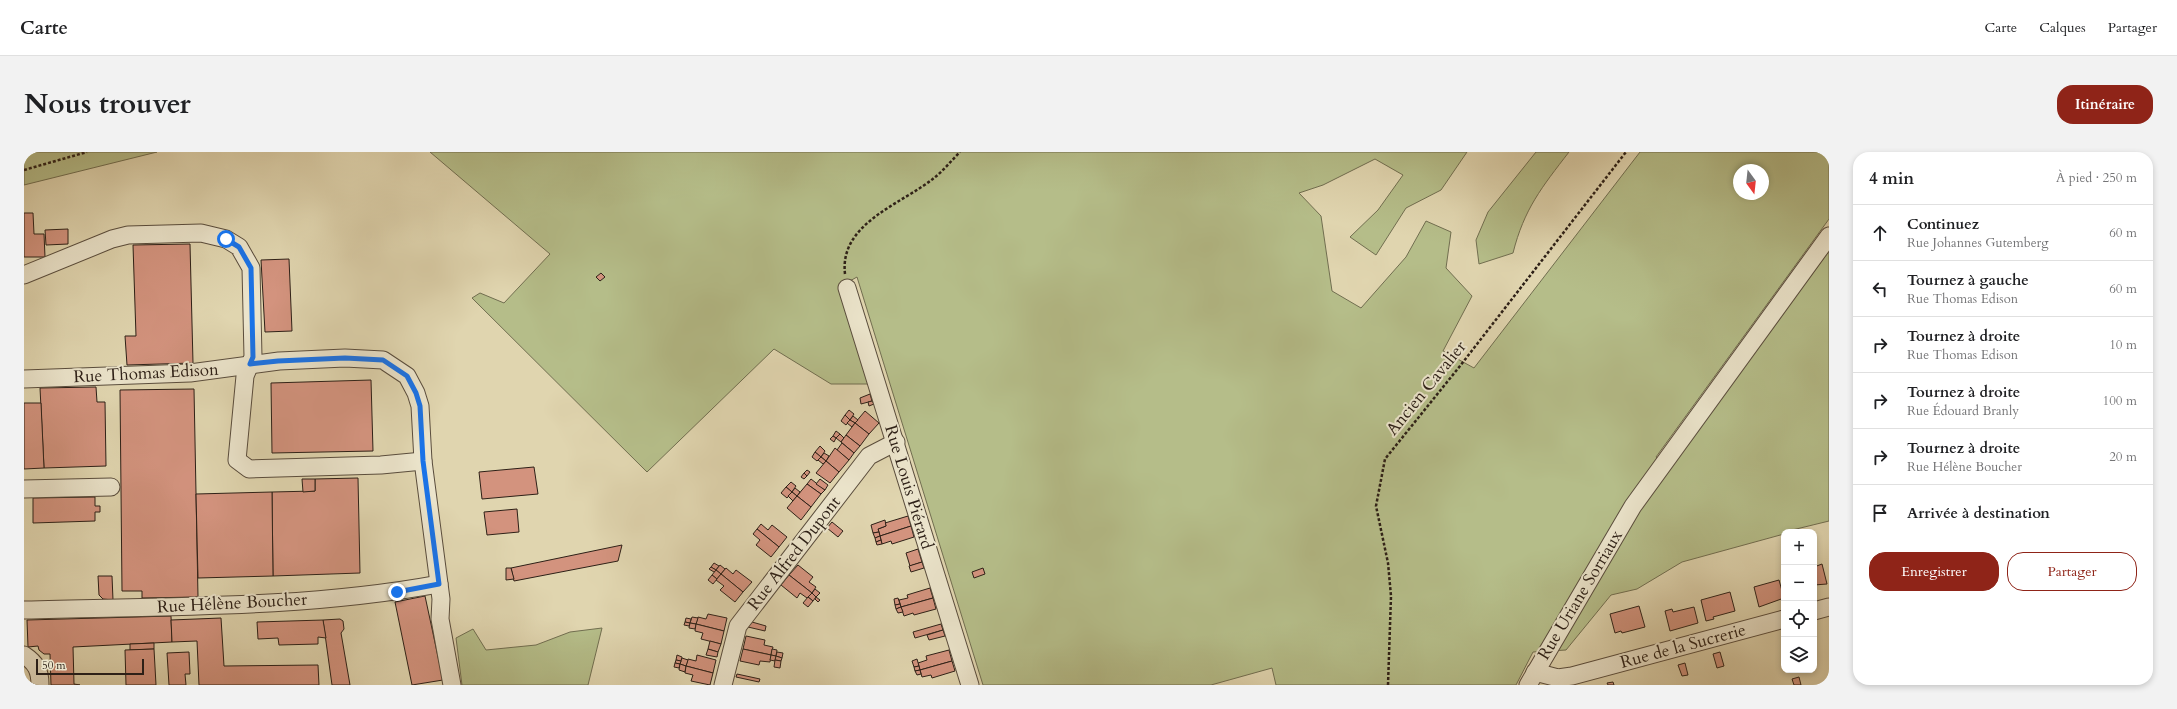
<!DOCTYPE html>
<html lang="fr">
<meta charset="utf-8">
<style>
:root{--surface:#fff;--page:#f2f2f2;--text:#202124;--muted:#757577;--line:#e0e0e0;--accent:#8f2418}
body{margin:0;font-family:Cardo,serif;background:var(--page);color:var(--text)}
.controls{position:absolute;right:12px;bottom:12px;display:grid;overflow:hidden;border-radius:8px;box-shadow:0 2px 6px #0003}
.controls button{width:36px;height:36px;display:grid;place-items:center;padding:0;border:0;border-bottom:1px solid var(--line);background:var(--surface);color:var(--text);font:20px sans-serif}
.compass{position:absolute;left:1709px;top:12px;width:36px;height:36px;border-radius:50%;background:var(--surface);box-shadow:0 2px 6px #0003;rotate:165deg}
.scale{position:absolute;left:12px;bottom:10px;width:108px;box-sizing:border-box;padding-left:4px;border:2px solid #2d2017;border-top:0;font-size:11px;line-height:14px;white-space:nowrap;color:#2d2017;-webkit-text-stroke:3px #ebe4cb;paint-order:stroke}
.stop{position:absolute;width:12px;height:12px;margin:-9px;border:3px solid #1a73e8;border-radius:50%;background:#fff}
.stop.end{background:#1a73e8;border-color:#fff;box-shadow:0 1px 4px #0008}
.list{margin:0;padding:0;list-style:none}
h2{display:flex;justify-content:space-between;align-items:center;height:52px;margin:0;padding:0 16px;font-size:17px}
h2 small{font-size:13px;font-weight:400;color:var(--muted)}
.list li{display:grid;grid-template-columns:26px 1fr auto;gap:12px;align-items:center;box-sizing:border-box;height:56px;padding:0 16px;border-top:1px solid var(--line)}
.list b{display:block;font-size:15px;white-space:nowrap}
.list p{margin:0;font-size:13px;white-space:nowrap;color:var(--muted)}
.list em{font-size:13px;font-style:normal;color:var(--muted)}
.actions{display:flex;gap:8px;padding:12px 16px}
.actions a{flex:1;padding:9px 0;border:1px solid var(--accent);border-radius:16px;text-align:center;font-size:14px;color:var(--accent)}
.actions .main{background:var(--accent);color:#fff}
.icon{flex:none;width:22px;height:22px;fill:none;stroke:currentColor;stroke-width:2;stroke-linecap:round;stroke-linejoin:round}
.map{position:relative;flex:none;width:1805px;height:533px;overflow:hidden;border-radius:16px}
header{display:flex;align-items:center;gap:24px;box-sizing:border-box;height:56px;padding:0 20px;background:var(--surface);border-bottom:1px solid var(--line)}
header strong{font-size:19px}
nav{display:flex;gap:22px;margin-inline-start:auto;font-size:14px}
.intro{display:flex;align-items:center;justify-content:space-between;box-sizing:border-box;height:96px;padding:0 24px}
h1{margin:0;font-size:28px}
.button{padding:10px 18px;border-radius:16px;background:var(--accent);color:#fff;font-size:14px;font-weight:700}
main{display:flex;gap:24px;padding:0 24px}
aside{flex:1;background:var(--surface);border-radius:16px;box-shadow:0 2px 6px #0003}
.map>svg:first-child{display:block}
.green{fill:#b5bd89;stroke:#716e50;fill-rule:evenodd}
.building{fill:#d3937e;stroke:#2d2017}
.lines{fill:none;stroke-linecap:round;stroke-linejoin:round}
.minor-casing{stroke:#5a4d3d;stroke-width:19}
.path{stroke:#2d2017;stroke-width:2.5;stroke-dasharray:3 2;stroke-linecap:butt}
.minor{stroke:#ebe4cb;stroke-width:17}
.route{stroke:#1a73e8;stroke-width:5}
.labels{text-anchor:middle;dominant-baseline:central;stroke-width:4;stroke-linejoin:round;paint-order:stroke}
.street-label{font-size:17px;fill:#2d2017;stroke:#ebe4cb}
</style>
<header>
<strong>Carte</strong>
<nav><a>Carte</a><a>Calques</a><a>Partager</a></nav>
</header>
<div class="intro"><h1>Nous trouver</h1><a class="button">Itinéraire</a></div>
<main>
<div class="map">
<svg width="1805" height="533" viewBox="0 0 1805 533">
<rect width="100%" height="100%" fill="#e0d5af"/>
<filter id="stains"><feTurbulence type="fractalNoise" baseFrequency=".005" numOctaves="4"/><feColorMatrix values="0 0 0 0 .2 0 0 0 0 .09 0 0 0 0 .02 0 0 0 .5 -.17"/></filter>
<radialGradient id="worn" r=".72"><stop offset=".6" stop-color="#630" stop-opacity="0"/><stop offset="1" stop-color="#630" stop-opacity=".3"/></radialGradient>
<g class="green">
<polygon points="0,0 133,0 0,33"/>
<path d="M 406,0 L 1443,0 L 1417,38 L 1382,56 L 1352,103 L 1326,85 L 1354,58 L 1379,23 L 1351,7 L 1299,33 L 1275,41 L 1297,64 L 1308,139 L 1337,156 L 1382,105 L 1402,69 L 1427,80 L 1422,116 L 1448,144 L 1419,199 L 1450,216 L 1616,0 L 1805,0 L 1805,67 L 1632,305 L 1644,318 L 1805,99 L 1805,369 L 1760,380 L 1760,382 L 1658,410 L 1613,437 L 1587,443 L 1542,498 L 1509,500 L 1492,533 L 1252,533 L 1248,516 L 1187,533 L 959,533 L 833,125 L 815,135 L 844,232 L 807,232 L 750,197 L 623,320 L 448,146 L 456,141 L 480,151 L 526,102 ZM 1715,18 L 1739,18 L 1739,42 L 1715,42 Z"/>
<path d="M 1512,0 L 1545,0 C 1518,35 1500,57 1489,101 L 1455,112 L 1452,88 L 1464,60 Z"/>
<polygon points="578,476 564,533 438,533 432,486 449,477 462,498 512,493 546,480"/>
</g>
<g class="building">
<polygon points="0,61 9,61 10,82 20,82 21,105 0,105"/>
<polygon points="44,77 44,92 22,93 21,78"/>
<polygon points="166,92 169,211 103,213 101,184 112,184 109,93"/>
<polygon points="265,107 268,179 241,180 237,108"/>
<polygon points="577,121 581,125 576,129 572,125"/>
<polygon points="347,228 349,299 248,301 247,231"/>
<polygon points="72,235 73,250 81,250 82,314 20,316 16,236"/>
<polygon points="170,237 174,445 118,446 118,439 98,439 96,238"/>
<polygon points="846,242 848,249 837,252 836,246"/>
<polygon points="848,249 850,252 845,254 844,250"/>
<polygon points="0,251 17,251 20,316 0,317"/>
<polygon points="825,258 830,262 826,268 821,263"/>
<polygon points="841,259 855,271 845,282 831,271"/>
<polygon points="821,263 826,268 822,273 817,269"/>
<polygon points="829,264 834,268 831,271 826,268"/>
<polygon points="826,268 831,271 828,275 823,271"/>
<polygon points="831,271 845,282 836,294 822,283"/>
<polygon points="812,279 816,282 812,286 809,284"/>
<polygon points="816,282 820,286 817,290 812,286"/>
<polygon points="822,283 836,294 830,301 817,290"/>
<polygon points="809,284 812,286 810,290 806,287"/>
<polygon points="818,291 830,301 825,308 813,298"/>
<polygon points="796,294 801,299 797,305 791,300"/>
<polygon points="811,296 825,308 815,320 802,309"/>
<polygon points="791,300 797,305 793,309 788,305"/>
<polygon points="800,301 805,304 802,309 797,305"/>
<polygon points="797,305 802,309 799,312 794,308"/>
<polygon points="802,309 815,320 806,331 792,321"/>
<polygon points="510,315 514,342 458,347 455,320"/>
<polygon points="783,318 786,320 783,324 780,321"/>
<polygon points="780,321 783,324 780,327 777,325"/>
<polygon points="334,326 336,421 249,424 248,340 291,339 291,327"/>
<polygon points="278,327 291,327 291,339 279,340"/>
<polygon points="787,327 801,338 797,342 783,332"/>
<polygon points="796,327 804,333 801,338 792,332"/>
<polygon points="767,330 772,334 768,340 762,335"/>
<polygon points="783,332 797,342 787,355 773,344"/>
<polygon points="762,335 768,340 763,346 757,341"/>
<polygon points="771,336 776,340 773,344 768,340"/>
<polygon points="248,340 249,424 174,426 172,342"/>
<polygon points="768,340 773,344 769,349 764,344"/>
<polygon points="773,344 787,355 777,368 763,356"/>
<polygon points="71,345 71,354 76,354 76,360 71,360 71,369 9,371 9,346"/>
<polygon points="493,357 495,380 463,383 460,360"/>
<polygon points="884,364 887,374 856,384 854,377 862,374 861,371"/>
<polygon points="861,368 862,374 854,377 855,380 849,381 847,373"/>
<polygon points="808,370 819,379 814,385 803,376"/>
<polygon points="737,372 744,378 748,373 763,385 755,395 733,377"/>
<polygon points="887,374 890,385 868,392 867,389 858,392 856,384"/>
<polygon points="733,377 755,395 747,405 732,393 736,388 729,382"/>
<polygon points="855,380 856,384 851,386 849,381"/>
<polygon points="856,384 857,388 852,390 851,386"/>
<polygon points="857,388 858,392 853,393 852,390"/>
<polygon points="598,393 594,409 490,429 487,416"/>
<polygon points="894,397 898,410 886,414 882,401"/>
<polygon points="898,410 900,416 887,420 885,414"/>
<polygon points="690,411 695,414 692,418 687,415"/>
<polygon points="1798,412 1803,432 1790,433 1790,415"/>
<polygon points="696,413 701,417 697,422 692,418"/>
<polygon points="774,413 789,425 785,430 792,435 788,441 765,423"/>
<polygon points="687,415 692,418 690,420 685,417"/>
<polygon points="482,416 487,416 490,427 482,428"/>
<polygon points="702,416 709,422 712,418 728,430 719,440 697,422"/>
<polygon points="959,416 961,422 950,426 948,420"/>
<polygon points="692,418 697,422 693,427 688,423"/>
<polygon points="697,422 719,440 711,450 696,438 700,434 692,428"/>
<polygon points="688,423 693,427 689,432 684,428"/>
<polygon points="765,423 788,441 783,446 776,441 773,446 757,433"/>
<polygon points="74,424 88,424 89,448 79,447 75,443"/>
<polygon points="1755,428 1760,446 1735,455 1730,435"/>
<polygon points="906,436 909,446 877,455 875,448 884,446 883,443"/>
<polygon points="791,437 796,441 792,445 788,441"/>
<polygon points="1706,440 1711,459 1689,465 1690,467 1682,469 1677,448"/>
<polygon points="788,441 792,445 789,449 784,445"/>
<polygon points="401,444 419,528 388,533 371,450"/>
<polygon points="784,445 789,449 784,455 779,451"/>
<polygon points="792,445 796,448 794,450 791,447"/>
<polygon points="874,446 876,452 871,453 870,447"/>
<polygon points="909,446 912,457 890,463 889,461 880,464 877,455"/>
<polygon points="876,452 877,455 872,457 871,453"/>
<polygon points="1615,454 1621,475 1598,481 1597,479 1591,481 1586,462"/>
<polygon points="877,455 879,460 874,461 872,457"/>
<polygon points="1670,455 1674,471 1646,479 1641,459 1648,457 1649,460"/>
<polygon points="684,462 703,466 700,479 672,472 674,465 682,467"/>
<polygon points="147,464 148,490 49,495 50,532 56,533 27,533 26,502 20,502 15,498 14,494 4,495 3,468"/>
<polygon points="668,465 674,466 672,472 666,471"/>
<polygon points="197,466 200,514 294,513 295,533 175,533 173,489 148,490 147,468"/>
<polygon points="662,466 667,467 666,471 661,470"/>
<polygon points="316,467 319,469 320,477 317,481 326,533 308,533 299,468"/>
<polygon points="299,468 302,486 294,485 294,492 255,493 254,486 234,487 233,470"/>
<polygon points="661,470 666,471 665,474 660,473"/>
<polygon points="728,470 742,474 741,479 724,475"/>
<polygon points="666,471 672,472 671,477 665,476"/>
<polygon points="672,472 700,479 697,492 677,487 679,481 671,479"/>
<polygon points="917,472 919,478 891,486 889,480"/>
<polygon points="919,478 921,484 905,488 903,483"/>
<polygon points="722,484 741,488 740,493 749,495 747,503 719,497"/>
<polygon points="686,489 697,492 694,500 684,497"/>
<polygon points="130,491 130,497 106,498 106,492"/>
<polygon points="130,497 132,533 102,533 101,498"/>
<polygon points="684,497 694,500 693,505 682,503"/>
<polygon points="719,497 747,503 746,510 736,509 735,513 716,509"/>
<polygon points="748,497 753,498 752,504 747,503"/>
<polygon points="925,498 928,509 896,518 894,511 903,508 902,504"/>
<polygon points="165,500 166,522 161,522 162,533 145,533 143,501"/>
<polygon points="753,500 759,501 758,506 752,504"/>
<polygon points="1696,500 1700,514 1693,516 1689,502"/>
<polygon points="653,503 658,505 657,509 652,508"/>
<polygon points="673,503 692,508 689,521 662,514 664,507 672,509"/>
<polygon points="747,503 752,504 751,509 746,508"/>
<polygon points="752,504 758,506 757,509 751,508"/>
<polygon points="658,506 664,508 662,514 656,512"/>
<polygon points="893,507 895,514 890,515 888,509"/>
<polygon points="652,508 657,509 656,512 651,511"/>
<polygon points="751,508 757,509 756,516 750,515"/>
<polygon points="928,509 931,519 908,526 907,523 898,525 896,518"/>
<polygon points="651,511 656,512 655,516 650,515"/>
<polygon points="1661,511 1664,523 1658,524 1654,513"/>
<polygon points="656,512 662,514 661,520 655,518"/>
<polygon points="662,514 689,521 686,533 667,529 669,523 661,521"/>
<polygon points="895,514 896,518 891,519 890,515"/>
<polygon points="896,518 897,522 893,523 891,519"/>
<polygon points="713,522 736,527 735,530 712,525"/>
<polygon points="1775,525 1777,533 1770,533 1768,527"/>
<polygon points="1589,530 1590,533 1584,533 1583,531"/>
</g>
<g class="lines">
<g class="minor-casing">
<g id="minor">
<polyline points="0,123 88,87 104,83 177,81 202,87 215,95 227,116 229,205 221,224 213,308 225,317 357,313 399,309"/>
<polyline points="823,136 946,533"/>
<polyline points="0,227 166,221 255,209 321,206 359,208 383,224 392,241 396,254 399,309 417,447 416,467 428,533"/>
<polyline points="0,337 87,335"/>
<path d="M 0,458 C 138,454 279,457 415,432"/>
<polyline points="1790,459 1805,455"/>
<path d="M 0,503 C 12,511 16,518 16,533"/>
<polyline points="1511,520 1534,526 1548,524 1760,467"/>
<polyline points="699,533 714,474 845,304 872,290"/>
<polyline points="1504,533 1609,354 1805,84"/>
</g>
</g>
<g class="path">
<polyline points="0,18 63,0"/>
<path d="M 821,122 C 815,71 878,52 910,26 C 919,19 927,9 936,0"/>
<polyline points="1364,533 1367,444 1364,411 1352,354 1361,307 1436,214 1602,0"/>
</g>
<use href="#minor" class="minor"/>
</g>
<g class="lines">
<polyline class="route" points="202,87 215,95 227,116 229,205 226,212 254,209 321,206 359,208 383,224 392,241 396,254 399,309 415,432 373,440"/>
</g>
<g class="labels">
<g class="street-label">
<text transform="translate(122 221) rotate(-3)">Rue Thomas Edison</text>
<text transform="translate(1402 236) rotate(-51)">Ancien Cavalier</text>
<text transform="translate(885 335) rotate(73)">Rue Louis Piérard</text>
<text transform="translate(770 401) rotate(-52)">Rue Alfred Dupont</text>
<text transform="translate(1556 443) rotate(-59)">Rue Uriane Sorriaux</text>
<text transform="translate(208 451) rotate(-3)">Rue Hélène Boucher</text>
<text transform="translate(1659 494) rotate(-15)">Rue de la Sucrerie</text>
</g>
</g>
<rect width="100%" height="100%" filter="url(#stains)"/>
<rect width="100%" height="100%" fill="url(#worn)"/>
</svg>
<div class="controls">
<button>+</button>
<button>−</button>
<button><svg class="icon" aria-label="locate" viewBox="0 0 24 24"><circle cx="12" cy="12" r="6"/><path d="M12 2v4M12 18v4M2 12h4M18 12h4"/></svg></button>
<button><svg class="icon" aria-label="layers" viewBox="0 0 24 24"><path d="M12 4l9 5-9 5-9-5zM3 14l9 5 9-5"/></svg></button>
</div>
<svg class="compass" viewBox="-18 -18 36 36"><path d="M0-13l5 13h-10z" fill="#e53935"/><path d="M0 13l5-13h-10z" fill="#757577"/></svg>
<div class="scale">50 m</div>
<div class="stop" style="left:202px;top:87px"></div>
<div class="stop end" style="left:373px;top:440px"></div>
</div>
<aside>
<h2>4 min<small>À pied · 250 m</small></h2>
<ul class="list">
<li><svg class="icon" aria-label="ahead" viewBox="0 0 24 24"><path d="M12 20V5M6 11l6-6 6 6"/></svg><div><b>Continuez</b><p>Rue Johannes Gutemberg</p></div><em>60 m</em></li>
<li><svg class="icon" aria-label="left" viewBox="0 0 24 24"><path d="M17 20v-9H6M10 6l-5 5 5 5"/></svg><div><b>Tournez à gauche</b><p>Rue Thomas Edison</p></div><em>60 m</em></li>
<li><svg class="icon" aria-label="right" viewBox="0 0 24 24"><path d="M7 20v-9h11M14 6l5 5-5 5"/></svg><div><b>Tournez à droite</b><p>Rue Thomas Edison</p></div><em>10 m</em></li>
<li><svg class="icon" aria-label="right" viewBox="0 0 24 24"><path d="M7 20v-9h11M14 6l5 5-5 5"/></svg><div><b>Tournez à droite</b><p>Rue Édouard Branly</p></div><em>100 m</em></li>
<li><svg class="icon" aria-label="right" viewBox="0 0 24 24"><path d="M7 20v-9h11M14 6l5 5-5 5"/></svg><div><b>Tournez à droite</b><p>Rue Hélène Boucher</p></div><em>20 m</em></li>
<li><svg class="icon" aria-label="arrive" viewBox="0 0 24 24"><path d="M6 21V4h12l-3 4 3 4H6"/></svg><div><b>Arrivée à destination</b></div></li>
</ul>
<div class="actions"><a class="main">Enregistrer</a><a>Partager</a></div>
</aside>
</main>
